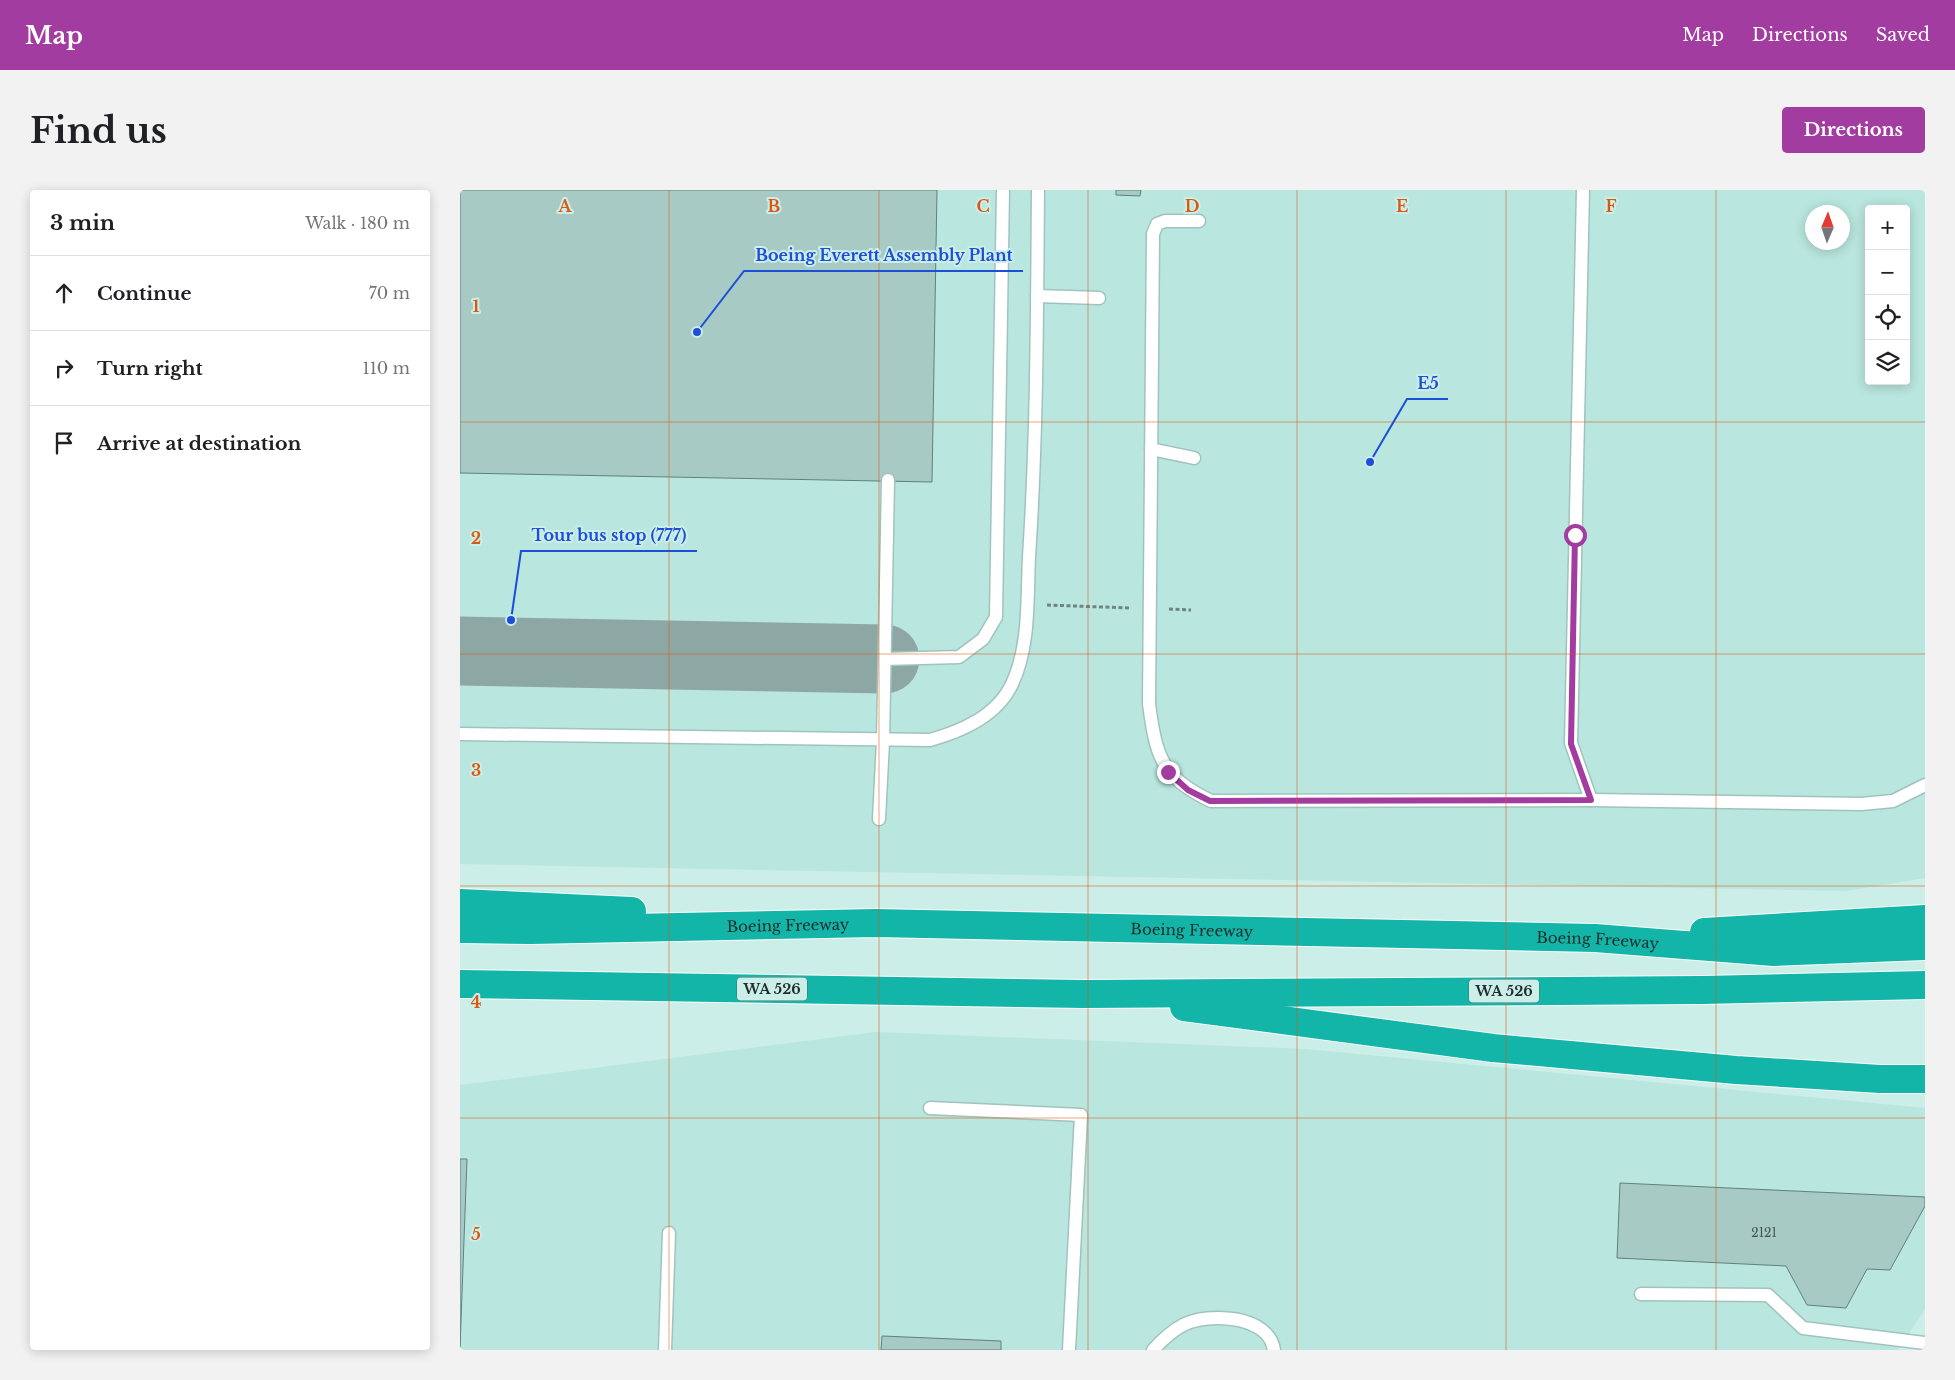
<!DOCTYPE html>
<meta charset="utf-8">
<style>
:root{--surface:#fff;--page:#f2f2f2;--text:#202124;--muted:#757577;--line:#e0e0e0;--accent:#a33ca0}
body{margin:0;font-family:"Libre Baskerville",serif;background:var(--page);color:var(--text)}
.controls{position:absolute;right:15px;top:15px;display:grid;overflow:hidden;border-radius:5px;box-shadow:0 2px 12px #0003}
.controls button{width:45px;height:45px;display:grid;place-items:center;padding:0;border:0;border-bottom:1px solid var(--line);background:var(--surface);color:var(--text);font:25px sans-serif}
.compass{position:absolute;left:1345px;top:15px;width:45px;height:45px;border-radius:50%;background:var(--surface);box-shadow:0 2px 12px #0003;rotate:2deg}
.stop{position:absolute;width:15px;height:15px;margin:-11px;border:4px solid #a33ca0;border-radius:50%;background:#fff}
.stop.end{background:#a33ca0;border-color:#fff;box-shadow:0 1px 5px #0008}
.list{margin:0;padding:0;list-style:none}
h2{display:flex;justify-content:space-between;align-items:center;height:65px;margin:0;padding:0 20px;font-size:21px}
h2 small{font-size:16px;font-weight:400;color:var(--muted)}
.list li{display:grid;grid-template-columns:32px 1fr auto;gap:15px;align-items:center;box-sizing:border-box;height:75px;padding:0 20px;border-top:1px solid var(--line)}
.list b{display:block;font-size:19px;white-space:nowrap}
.list em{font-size:16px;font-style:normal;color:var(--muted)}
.icon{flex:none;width:28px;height:28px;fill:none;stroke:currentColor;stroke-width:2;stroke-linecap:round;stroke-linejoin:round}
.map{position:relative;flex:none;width:1465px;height:1160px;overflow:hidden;border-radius:5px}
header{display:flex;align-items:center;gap:30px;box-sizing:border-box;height:70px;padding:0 25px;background:var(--accent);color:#fff}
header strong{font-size:24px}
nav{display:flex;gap:28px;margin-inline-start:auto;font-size:18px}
.intro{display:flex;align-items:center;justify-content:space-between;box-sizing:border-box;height:120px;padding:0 30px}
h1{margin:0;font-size:35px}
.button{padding:12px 22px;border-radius:5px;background:var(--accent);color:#fff;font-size:18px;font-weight:700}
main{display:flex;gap:30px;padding:0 30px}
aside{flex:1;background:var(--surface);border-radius:5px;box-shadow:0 2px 12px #0003}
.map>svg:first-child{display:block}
.built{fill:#b9e6de;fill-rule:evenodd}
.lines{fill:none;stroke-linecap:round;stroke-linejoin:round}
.taxiway{stroke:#8da8a4;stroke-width:69}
.building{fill:#a7cac4;stroke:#60817c}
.service-casing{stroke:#a1c3be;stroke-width:15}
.motorway-casing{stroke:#fff;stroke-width:30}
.path{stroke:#6e8581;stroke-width:3;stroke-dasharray:4 2.5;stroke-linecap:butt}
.service{stroke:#fff;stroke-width:12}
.motorway{stroke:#12b5a7;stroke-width:28}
.route{stroke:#a33ca0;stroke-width:6}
.grid{fill:none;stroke:#de570e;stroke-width:1;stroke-opacity:0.55}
.labels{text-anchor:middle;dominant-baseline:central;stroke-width:4;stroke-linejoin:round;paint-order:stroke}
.number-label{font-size:12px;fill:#405450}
.shield{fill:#cbeee8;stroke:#526663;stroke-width:1}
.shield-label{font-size:14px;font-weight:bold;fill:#1e2c2a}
.street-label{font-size:15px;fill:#1e2c2a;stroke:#cbeee8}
.grid-label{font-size:16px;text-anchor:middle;font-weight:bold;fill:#de570e;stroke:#cbeee8;stroke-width:4;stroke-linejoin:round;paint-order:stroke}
.leader{fill:none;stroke:#1d4ed8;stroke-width:2}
.callout-dot{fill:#1d4ed8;stroke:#cbeee8;stroke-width:2}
.callout-label{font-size:16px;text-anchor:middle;font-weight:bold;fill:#1d4ed8;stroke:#cbeee8;stroke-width:4;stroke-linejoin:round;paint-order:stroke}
</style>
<header>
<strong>Map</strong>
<nav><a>Map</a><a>Directions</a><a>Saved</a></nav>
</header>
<div class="intro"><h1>Find us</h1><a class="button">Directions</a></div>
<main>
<aside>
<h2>3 min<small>Walk · 180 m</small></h2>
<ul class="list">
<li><svg class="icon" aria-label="ahead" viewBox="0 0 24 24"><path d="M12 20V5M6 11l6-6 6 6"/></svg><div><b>Continue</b></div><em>70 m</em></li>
<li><svg class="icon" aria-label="right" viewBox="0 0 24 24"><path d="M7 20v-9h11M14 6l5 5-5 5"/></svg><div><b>Turn right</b></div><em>110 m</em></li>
<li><svg class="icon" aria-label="arrive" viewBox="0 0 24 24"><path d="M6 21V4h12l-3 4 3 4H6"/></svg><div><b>Arrive at destination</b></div></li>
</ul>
</aside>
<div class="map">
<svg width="1465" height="1160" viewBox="0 0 1465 1160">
<rect width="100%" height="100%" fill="#cbeee8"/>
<g class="built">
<path d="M 0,0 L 1465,0 L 1465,688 L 1387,701 L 0,674 ZM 1409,19 L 1446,19 L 1446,191 L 1409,191 ZM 1352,22 L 1382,22 L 1382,52 L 1352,52 Z"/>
<polygon points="416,842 845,859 1465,918 1465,1119 1438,1160 0,1160 0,895"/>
</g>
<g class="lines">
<polyline class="taxiway" points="0,461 425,469"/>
</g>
<g class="building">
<polygon points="0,0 477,0 472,292 0,283"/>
<polygon points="656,0 681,0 680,6 656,5"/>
<polygon points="0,969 7,969 0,1158"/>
<polygon points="1160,993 1465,1007 1465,1016 1430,1080 1407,1079 1386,1118 1347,1115 1326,1076 1157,1068"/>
<polygon points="422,1146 541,1151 541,1160 421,1160"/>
</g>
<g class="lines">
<g class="service-casing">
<g id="service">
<polyline points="1123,0 1111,553 1131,610"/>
<path d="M 739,31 L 705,31 L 697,34 L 693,44 L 689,514 C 696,566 701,587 751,611 L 1131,610 L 1401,614 L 1433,611 L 1465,595"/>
<polyline points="577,106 639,108"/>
<polyline points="691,259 734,268"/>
<polyline points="425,469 499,467 523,449 536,427 543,0"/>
<path d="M 0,544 L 470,550 C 502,541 537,526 552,494 C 570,456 567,408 569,367 C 577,245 577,123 578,0"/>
<polyline points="419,629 423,551 428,290"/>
<polyline points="470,918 621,925 609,1160"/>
<polyline points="1181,1104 1308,1105 1343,1138 1465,1153"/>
<polyline points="205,1160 209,1043"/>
<path d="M 693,1160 C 702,1150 712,1141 723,1135 C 748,1122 809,1125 814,1160"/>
</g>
</g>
<g class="motorway-casing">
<g id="motorway">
<polyline points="0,713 172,721"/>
<path id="s1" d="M 0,739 L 71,740 L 416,733 L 1135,748 L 1314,762 L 1465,756"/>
<polyline points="1244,742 1465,729"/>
<polyline points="0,794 624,804 1243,800 1465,795"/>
<polyline points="724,817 1033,858 1276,880 1420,889 1465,889"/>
</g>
</g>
<g class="path">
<polyline points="587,415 670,418"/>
<polyline points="709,419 731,420"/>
</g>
<use href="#service" class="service"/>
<use href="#motorway" class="motorway"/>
</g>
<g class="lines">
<polyline class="route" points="708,582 728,600 750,611 1131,610 1111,554 1115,345"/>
</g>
<path class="grid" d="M 209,0 L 209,1160M 419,0 L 419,1160M 628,0 L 628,1160M 837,0 L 837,1160M 1046,0 L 1046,1160M 1256,0 L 1256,1160M 0,232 L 1465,232M 0,464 L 1465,464M 0,696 L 1465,696M 0,928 L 1465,928"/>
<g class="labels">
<g class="number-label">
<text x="1304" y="1042">2121</text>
</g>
<g class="shield">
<rect x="277" y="787.5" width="70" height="23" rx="4"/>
<rect x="1009" y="789.5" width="70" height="23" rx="4"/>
</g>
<g class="shield-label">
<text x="312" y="799">WA 526</text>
<text x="1044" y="801">WA 526</text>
</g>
<g class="street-label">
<text stroke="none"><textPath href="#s1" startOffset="328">Boeing Freeway</textPath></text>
<text stroke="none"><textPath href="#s1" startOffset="732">Boeing Freeway</textPath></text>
<text stroke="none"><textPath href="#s1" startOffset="1138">Boeing Freeway</textPath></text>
</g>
</g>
<g class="grid-label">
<text x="105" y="22">A</text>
<text x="314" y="22">B</text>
<text x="523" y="22">C</text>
<text x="732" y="22">D</text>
<text x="942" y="22">E</text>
<text x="1151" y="22">F</text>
<text x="16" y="122">1</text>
<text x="16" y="354">2</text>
<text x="16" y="586">3</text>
<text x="16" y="818">4</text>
<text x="16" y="1050">5</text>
</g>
<path class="leader" d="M237 142L284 81H563M910 272L947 209H988M51 430L61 361H237"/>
<g class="callout-dot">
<circle cx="237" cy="142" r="5"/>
<circle cx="910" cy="272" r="5"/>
<circle cx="51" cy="430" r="5"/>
</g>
<g class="callout-label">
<text x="424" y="71">Boeing Everett Assembly Plant</text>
<text x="968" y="199">E5</text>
<text x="149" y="351">Tour bus stop (777)</text>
</g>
</svg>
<div class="controls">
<button>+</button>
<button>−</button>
<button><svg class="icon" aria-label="locate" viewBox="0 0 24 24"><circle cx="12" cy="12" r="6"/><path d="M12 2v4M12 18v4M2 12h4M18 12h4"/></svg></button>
<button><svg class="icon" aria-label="layers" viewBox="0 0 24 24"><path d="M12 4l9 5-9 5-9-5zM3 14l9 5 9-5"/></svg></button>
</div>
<svg class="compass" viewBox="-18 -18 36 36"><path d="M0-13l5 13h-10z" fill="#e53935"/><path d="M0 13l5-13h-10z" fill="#757577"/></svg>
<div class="stop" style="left:1115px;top:345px"></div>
<div class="stop end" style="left:708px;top:582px"></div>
</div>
</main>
